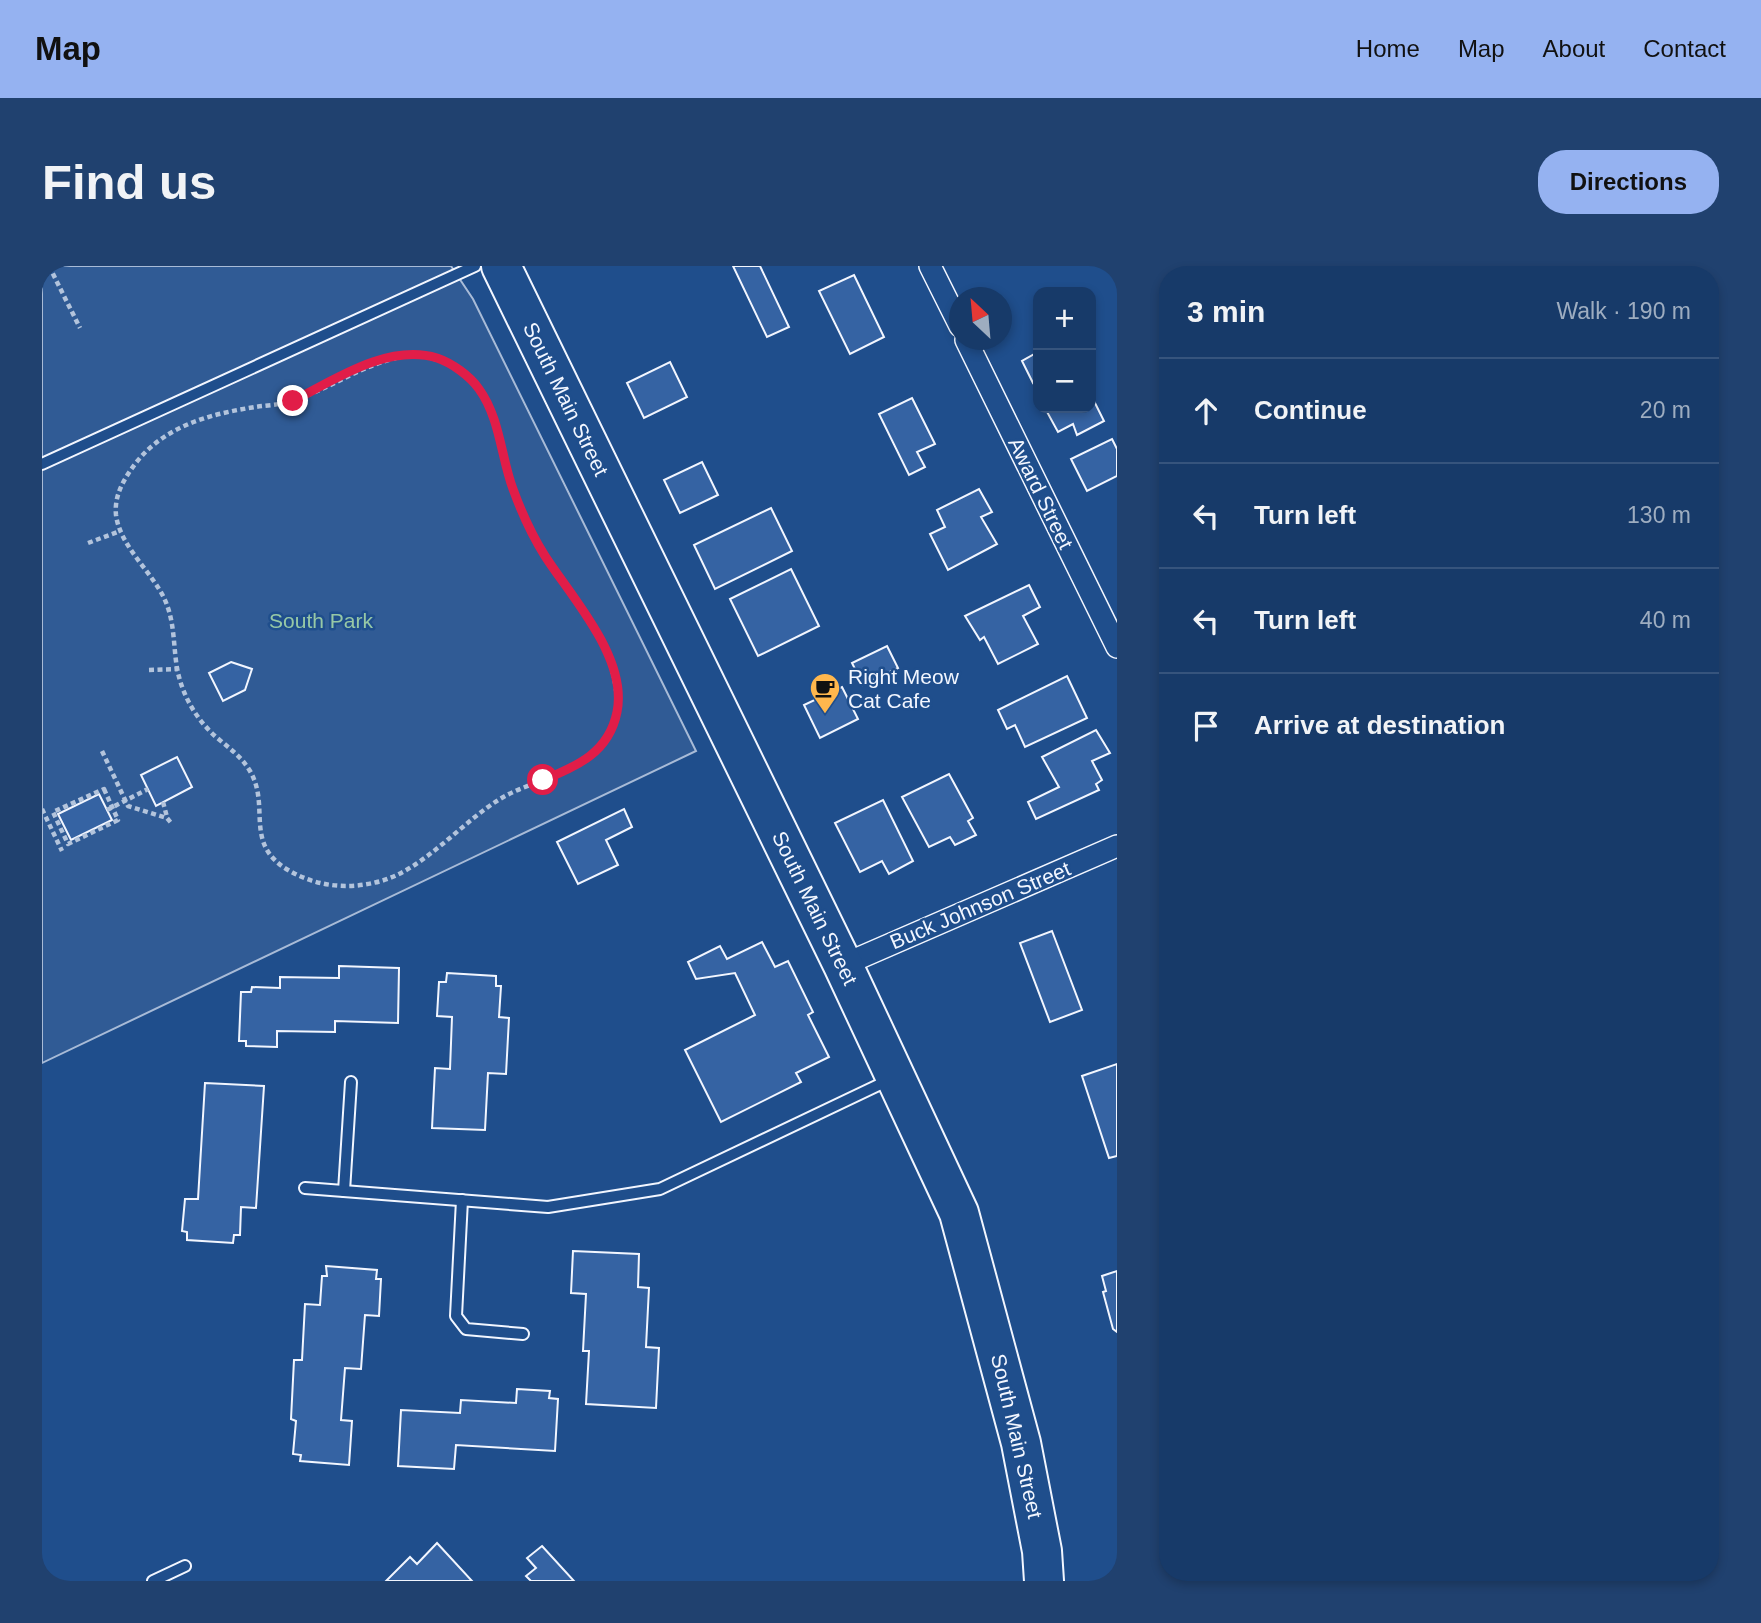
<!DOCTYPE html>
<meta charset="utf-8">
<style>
:root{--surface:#173a69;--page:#20416f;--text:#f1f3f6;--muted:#9eadc0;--line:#36547d;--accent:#95b2f1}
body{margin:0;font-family:Helvetica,sans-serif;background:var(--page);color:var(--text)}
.controls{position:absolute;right:21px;top:21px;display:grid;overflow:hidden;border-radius:14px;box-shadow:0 4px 10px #0003}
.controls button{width:63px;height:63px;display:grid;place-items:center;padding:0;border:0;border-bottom:2px solid var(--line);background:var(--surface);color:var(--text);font:35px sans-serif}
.compass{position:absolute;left:907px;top:21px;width:63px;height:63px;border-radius:50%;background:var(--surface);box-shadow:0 4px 10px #0003;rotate:334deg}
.stop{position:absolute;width:21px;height:21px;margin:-16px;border:5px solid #e11d48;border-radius:50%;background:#fff}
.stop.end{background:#e11d48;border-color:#fff;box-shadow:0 2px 7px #0008}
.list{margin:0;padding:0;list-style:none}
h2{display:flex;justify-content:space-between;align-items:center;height:91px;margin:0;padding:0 28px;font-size:30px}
h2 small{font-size:23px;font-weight:400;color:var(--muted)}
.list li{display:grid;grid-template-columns:46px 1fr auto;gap:21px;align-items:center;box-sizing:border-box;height:105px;padding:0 28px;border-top:2px solid var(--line)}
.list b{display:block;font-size:26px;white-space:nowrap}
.list em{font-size:23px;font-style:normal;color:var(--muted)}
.icon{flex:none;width:38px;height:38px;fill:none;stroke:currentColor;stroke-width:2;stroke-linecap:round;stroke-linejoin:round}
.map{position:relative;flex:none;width:1075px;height:1315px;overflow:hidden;border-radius:28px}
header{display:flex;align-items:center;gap:42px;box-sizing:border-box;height:98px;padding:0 35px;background:var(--accent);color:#111}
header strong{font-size:33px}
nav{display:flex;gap:38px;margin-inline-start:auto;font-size:24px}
.intro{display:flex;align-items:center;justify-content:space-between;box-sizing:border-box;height:168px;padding:0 42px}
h1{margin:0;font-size:49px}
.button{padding:18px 32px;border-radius:28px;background:var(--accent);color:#111;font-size:24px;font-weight:700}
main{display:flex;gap:42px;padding:0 42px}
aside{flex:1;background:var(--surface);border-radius:28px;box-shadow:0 4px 10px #0003}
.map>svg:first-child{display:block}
.built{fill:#305b95;stroke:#a8bbd7;stroke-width:2}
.building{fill:#3563a3;stroke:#f2f6ff;stroke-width:2}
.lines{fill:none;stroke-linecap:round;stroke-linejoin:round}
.lane-casing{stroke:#f2f6ff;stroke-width:14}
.street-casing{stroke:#f2f6ff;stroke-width:24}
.highway-casing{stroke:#f2f6ff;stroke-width:42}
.path{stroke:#b3c4dc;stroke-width:4.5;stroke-dasharray:5 3.5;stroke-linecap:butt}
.lane{stroke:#1f4e8c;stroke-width:10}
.street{stroke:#1f4e8c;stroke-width:21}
.highway{stroke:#1f4e8c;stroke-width:38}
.route{stroke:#e11d48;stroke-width:9}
.labels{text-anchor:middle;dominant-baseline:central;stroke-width:5;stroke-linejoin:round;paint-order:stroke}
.street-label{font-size:21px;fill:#f2f6ff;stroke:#1f4e8c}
.park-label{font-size:21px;fill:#97c8a6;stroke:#1f4e8c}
.poi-label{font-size:21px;fill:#f2f6ff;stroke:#1f4e8c;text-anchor:start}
</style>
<header>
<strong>Map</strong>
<nav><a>Home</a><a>Map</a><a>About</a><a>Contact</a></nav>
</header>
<div class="intro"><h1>Find us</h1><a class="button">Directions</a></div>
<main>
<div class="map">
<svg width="1075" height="1315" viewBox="0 0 1075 1315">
<rect width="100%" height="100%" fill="#1f4e8c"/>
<polygon class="built" points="0,0 409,0 431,33 654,485 0,797"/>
<g class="building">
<polygon points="691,0 718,0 747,61 725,71"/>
<polygon points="812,9 842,71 808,88 777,25"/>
<polygon points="996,86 996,114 991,117 980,95"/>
<polygon points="628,96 645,131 602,152 585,117"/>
<polygon points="1049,129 1062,155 1035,169 1031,158 1016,166 1004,144 1049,142"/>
<polygon points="870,132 893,178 875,186 883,201 867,209 837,148"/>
<polygon points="1070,173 1075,183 1075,210 1045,225 1029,193"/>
<polygon points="660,196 676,229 638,247 622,214"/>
<polygon points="937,223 950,246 939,251 955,278 906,304 888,268 903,261 895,244"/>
<polygon points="729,242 750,285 673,323 652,279"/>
<polygon points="749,303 777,360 716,390 688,333"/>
<polygon points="987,319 998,341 981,350 996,378 956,398 942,371 938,374 923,350"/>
<polygon points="845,380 856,402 821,419 810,397"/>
<polygon points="189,396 210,403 203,424 181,435 167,407"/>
<polygon points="1025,410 1045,452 983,481 973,459 965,463 956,444"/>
<polygon points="800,421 816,453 778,472 762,439"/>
<polygon points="1054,464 1068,487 1050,495 1060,514 1054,518 1057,524 994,553 986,536 1017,521 1000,491"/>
<polygon points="135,491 150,521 114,540 99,509"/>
<polygon points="907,508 931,552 926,555 934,569 913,579 908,571 887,581 860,531"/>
<polygon points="57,528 70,554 29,574 16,548"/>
<polygon points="841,534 871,595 847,608 840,595 818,606 793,557"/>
<polygon points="582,543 590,561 564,574 576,599 536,618 515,576"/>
<polygon points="1010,665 1040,744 1008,756 978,677"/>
<polygon points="720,676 733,701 746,695 771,746 766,749 787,791 754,807 759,816 679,856 643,784 713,749 693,707 654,713 646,696 678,680 685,693"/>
<polygon points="297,700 357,702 356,757 293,755 293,766 235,765 235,781 204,780 204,775 197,775 199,726 209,726 210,721 238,722 238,711 297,712"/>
<polygon points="405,707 454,710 454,720 459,720 457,751 467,752 464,808 446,807 443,864 390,862 393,802 408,803 410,751 395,750 397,716 404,716"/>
<polygon points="1075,798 1075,890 1067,892 1040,810"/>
<polygon points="163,817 222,820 214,942 199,941 198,969 192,969 191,977 145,974 145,966 140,965 143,933 156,933"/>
<polygon points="531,985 597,988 596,1021 607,1022 604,1081 617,1082 614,1142 544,1138 547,1085 541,1085 544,1028 529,1027"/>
<polygon points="284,1000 335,1004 334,1013 339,1013 337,1050 323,1049 319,1103 303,1102 299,1154 310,1155 307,1199 258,1195 259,1189 251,1188 254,1155 249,1153 252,1094 260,1094 263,1038 278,1039 280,1010 285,1010"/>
<polygon points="1075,1005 1075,1066 1071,1063 1061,1026 1064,1025 1060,1010"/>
<polygon points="475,1123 508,1125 507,1132 516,1133 513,1185 414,1179 412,1203 356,1200 359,1144 418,1147 419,1134 474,1137"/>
<polygon points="395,1277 430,1315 344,1315 368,1291 375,1298"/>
<polygon points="500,1280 532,1315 489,1315 484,1310 494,1302 485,1292"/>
</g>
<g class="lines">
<g class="lane-casing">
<g id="lane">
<polyline points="0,198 433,0"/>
<polyline points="263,922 506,941 618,923 847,814"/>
<polyline points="302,925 309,816"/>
<polyline points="420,934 414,1050 424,1063 481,1068"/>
<polyline points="111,1315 143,1300"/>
</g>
</g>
<g class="street-casing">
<g id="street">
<polyline points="888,0 918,60"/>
<polyline points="924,74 1075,381"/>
<polyline points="801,699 1075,580"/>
</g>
</g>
<g class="highway-casing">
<polyline id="highway" points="459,0 801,699 917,947 979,1177 1000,1285 1002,1315"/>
</g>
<g class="path">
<polyline points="7,0 38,62"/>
<path d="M 372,88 C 459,104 446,159 472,225 C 480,247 491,271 503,290 C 533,338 575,379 575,439 C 575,457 564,476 551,488 C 525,512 487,515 458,533 C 420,556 382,603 339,615 C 307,624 275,621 246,604 C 201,577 229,541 208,505 C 199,490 187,482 174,471 C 154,453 140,429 135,402 C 131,378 133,355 122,332 C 109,305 78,280 74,249 C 72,229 82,213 93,198 C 122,160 168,148 213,141 C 226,139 241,139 253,134 C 298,118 321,97 372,88 Z"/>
<polyline points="46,277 78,265"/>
<polyline points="107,404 136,403"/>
<polyline points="60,485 86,540 125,552 130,558"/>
<polygon points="62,523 76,554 26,578 11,546"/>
<polyline points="121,536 125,551"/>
<polyline points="0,543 20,585"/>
<polyline points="65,544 106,523"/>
</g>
<use href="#lane" class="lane"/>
<use href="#street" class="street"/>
<use href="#highway" class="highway"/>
</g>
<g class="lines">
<path class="route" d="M 251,135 C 292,114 346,77 395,92 C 410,97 428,110 437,123 C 458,152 459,191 471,223 C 479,245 491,271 503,290 C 530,332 586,392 575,446 C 567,486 536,500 501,514"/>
</g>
<defs>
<g id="cafe-pin" transform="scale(1.575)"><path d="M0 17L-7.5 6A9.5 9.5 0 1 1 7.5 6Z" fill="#ffb74d" stroke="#1f4e8c"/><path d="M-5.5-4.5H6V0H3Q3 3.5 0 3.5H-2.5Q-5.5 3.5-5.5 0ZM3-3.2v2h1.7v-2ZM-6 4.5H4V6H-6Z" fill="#111"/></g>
</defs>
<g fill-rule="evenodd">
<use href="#cafe-pin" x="783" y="422"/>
</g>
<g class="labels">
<g class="street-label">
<text transform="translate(524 133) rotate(64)">South Main Street</text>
<text transform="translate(999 227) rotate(64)">Award Street</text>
<text transform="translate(938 639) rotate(-23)">Buck Johnson Street</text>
<text transform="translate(773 642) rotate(64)">South Main Street</text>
<text transform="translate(975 1170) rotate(77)">South Main Street</text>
</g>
<g class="park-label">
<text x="279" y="354">South Park</text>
</g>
<g class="poi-label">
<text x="806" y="410">Right Meow<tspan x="806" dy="24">Cat Cafe</tspan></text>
</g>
</g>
</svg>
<div class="controls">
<button>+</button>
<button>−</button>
</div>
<svg class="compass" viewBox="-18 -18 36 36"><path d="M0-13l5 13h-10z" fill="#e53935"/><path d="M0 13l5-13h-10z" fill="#9eadc0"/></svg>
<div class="stop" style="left:501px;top:514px"></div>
<div class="stop end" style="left:251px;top:135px"></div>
</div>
<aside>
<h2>3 min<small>Walk · 190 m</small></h2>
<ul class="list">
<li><svg class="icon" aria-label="ahead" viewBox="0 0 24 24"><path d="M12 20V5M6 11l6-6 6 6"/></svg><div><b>Continue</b></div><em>20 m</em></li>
<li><svg class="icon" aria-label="left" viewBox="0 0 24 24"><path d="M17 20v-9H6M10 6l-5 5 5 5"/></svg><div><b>Turn left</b></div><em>130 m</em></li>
<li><svg class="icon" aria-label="left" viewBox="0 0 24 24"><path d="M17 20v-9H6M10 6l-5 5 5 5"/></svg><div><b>Turn left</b></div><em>40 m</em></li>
<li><svg class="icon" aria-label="arrive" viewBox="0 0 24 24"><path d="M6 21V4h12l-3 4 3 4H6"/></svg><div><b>Arrive at destination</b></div></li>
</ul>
</aside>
</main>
